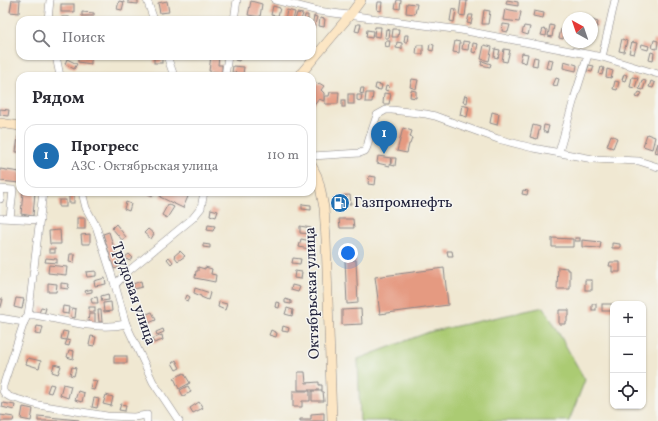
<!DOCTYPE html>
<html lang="ru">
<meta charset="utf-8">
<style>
:root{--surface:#fff;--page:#f7f7f7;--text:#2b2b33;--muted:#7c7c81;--line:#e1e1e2;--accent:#1f6fb2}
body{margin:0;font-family:Vollkorn,serif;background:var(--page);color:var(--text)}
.controls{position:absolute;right:12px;bottom:12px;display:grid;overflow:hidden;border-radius:8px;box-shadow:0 1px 3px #0004}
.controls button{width:36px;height:36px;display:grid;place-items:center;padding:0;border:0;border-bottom:1px solid var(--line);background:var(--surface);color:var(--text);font:20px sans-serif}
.compass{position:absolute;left:562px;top:12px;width:36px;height:36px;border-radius:50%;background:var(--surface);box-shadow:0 1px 3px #0004;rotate:320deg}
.you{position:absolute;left:348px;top:253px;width:14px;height:14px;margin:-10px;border:3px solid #fff;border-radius:50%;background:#1a73e8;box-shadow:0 0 0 6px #1a73e833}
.badge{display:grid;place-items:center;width:26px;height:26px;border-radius:50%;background:var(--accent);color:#fff;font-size:13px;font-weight:700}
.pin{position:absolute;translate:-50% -33px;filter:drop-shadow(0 1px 2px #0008)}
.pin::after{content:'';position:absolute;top:21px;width:14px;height:12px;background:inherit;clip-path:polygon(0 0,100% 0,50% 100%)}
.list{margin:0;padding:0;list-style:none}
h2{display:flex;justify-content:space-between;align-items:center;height:52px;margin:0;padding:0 16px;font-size:17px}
h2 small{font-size:13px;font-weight:400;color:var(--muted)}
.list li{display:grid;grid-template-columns:26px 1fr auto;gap:12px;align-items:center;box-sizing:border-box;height:64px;margin:0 8px 8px;padding:0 8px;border:1px solid var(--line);border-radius:12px}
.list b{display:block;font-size:15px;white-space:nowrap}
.list p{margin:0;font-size:13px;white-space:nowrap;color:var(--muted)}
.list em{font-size:13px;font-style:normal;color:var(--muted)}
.icon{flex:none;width:22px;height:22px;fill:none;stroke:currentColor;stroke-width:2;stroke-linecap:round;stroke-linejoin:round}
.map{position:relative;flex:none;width:658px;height:421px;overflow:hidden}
.search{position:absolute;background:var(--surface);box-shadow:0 1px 3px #0004;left:16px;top:16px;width:300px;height:44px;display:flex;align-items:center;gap:10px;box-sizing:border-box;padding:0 14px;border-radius:12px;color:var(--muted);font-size:15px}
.panel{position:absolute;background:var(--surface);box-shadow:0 1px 3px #0004;left:16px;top:72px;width:300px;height:124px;border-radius:12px}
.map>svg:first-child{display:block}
.green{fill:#abcb73;stroke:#667657}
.building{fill:#e59a81}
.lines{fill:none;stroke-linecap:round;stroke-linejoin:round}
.street-casing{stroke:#898586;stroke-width:8}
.secondary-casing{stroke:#898586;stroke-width:10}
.street{stroke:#fff;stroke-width:7}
.secondary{stroke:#fce6c4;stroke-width:9}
.labels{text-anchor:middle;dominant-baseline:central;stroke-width:3;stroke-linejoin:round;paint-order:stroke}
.poi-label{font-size:15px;fill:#22223b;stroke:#f6f6f2;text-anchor:start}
.street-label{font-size:15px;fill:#22223b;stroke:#f6f6f2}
</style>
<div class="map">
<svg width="658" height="421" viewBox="0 0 658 421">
<rect width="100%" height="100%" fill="#f6f6f2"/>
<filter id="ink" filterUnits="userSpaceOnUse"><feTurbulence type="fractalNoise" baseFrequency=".025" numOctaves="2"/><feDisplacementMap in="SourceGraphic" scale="8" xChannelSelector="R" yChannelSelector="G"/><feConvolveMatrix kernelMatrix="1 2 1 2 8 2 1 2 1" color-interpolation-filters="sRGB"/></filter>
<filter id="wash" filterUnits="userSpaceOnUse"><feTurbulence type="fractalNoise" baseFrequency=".012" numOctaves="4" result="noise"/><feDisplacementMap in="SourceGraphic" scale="16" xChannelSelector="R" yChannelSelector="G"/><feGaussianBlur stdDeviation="0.9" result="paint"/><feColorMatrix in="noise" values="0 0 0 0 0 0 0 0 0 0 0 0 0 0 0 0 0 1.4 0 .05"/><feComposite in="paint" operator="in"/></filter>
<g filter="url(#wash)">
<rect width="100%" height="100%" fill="#f0e8d2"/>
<polygon class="green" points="544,307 585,380 569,421 360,421 358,359 429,332"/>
<g id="blocks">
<g class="building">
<polygon points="12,0 20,0 19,13 10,12"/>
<polygon points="128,0 138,0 138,4 128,3"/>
<polygon points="397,0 401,0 400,9 395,8"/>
<polygon points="461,0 467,1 465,16 459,15"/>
<polygon points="507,0 518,2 518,6 506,4"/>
<polygon points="119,1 124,2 122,10 117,9"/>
<polygon points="167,1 169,12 160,13 158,3"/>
<polygon points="251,1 262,4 260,17 248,15"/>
<polygon points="378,2 382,2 381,11 377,10"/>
<polygon points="407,3 417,4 415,14 406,13"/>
<rect x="61" y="4" width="13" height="8"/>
<polygon points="273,6 280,8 278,16 271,15"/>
<polygon points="452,9 456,10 454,22 450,21"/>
<polygon points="505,9 521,12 519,22 503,20"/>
<polygon points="287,10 295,12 293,20 285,20"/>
<polygon points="484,10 490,11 488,24 482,24"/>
<polygon points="534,11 544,13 543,18 533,16"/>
<polygon points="82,12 94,13 94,16 82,16"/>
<polygon points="297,13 303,14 301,20 295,20"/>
<polygon points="305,15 308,15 308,20 304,20"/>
<polygon points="469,15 473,15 471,24 467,23"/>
<polygon points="314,16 317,17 314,28 312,28 312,26"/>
<rect x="62" y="17" width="7" height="3"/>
<polygon points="320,18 325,19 324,27 319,26"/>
<polygon points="592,20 598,22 597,27 592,26"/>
<polygon points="357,24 361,24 359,32 355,31"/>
<polygon points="503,24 510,25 508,32 502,31"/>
<polygon points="550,25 554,26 552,37 548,36"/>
<polygon points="524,26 530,27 528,35 522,33"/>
<polygon points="375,27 381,27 380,37 374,36"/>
<polygon points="386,29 390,30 389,38 385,38"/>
<polygon points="393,29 399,29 398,37 392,37"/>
<polygon points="543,29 547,30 546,36 541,35"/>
<polygon points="561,29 565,30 563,39 559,38"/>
<polygon points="367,30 373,31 372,38 366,37"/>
<polygon points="405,35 408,35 407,42 404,42"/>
<polygon points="622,39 627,41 624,52 619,51"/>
<polygon points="654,40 658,41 657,49 652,48"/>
<polygon points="386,41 390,41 389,47 385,46"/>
<polygon points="455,41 460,42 459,53 453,52"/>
<polygon points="463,41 469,42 468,50 462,49"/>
<polygon points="397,42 402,43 402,49 396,48"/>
<polygon points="632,42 637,43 634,54 629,53"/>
<polygon points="473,43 478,44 476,53 472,52"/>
<polygon points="430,44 434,45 433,51 429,50"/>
<polygon points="642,44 649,46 648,50 641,48"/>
<polygon points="417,45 423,45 423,54 416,54"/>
<polygon points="484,45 492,47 489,61 481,59"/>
<polygon points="495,49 500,50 498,58 494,57"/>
<polygon points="504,49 510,50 507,62 502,61"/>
<polygon points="651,52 654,53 653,61 649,60"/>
<polygon points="522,53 528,54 526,63 520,61"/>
<polygon points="78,56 91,56 91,64 78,62"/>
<polygon points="211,56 219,57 218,65 222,65 222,73 209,71"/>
<polygon points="235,56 240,56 239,61 235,60"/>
<polygon points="534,57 538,58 537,66 532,65"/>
<rect x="154" y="58" width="8" height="5"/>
<polygon points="67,59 77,64 74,69 65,64"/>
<polygon points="548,59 553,60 551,69 546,68"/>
<polygon points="482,61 491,64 490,67 481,65"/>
<polygon points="564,61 577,65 576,71 563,68"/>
<polygon points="589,65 594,66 592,72 587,71"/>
<polygon points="233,66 244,67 243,74 232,72"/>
<polygon points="601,67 604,68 602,75 599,74"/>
<polygon points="607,69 613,71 611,78 606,77"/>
<polygon points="624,74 627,75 625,81 622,80"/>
<polygon points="632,77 638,78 635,88 630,87"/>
<polygon points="556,78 559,79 557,86 553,85"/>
<polygon points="412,79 418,80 416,89 410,87"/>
<polygon points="642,80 646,81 643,90 639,89"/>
<polygon points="615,81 619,82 617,90 613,89"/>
<polygon points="651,81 655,83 653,88 649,87"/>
<polygon points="315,82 318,84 319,83 324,86 321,90 324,93 324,101 319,99 312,108 312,85"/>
<polygon points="376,84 382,85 381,90 375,89"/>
<polygon points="386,85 389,86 388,91 385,90"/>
<polygon points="361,88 364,88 363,94 360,93"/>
<polygon points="411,90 416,91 416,98 410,97"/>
<polygon points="330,92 339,92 338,104 325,104 325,96 329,96"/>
<polygon points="639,92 642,93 639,98 636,97"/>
<polygon points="366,93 373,93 372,102 365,102"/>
<polygon points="384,93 391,94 389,104 383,104"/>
<rect x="348" y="94" width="6" height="10"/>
<polygon points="357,95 362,95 361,101 357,100"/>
<polygon points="465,95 468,96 467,103 463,102"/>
<rect x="342" y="100" width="3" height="7"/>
<polygon points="462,105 469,107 467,117 460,115"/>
<polygon points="0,109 9,110 8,116 0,115"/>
<polygon points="492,112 499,114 497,125 490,123"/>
<polygon points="533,125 540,127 537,139 530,137"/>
<polygon points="544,125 549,126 547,133 543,131"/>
<polygon points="403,128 412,131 410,137 412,138 410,144 409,144 407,153 397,151"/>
<polygon points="647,134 655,137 652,149 643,146"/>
<polygon points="611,135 617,138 613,148 607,146"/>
<polygon points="18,136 20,136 20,152 16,152"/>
<polygon points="658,143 658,153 655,152"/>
<polygon points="378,156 391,158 390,166 377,163"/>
<polygon points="391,158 396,158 395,166 391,165"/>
<polygon points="0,169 20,172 20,183 0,181"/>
<polygon points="369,176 376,177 375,185 368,184"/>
<polygon points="523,190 528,191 527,195 522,194"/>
<polygon points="23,192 35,192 33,216 21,214"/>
<polygon points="149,192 155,192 153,196 148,194"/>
<polygon points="162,192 190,192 183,208 160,197"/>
<rect x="69" y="195" width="5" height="8"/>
<polygon points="350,195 351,204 339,205 338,196"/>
<rect x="59" y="200" width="7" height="7"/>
<polygon points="126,202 131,204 129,211 124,209"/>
<polygon points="168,204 174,207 167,218 162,215"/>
<polygon points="302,204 311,205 311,210 302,209"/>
<polygon points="211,209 218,211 216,217 210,215"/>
<rect x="77" y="218" width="8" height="11"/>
<polygon points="339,219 353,219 354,228 340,228"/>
<polygon points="116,224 126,237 122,240 112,228"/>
<polygon points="208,225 215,226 213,231 207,230"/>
<polygon points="300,226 311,228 311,234 300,233"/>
<polygon points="148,229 154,234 151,239 144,233"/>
<polygon points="60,230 61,244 50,244 49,231"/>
<polygon points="109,232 120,267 114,269 103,234"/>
<polygon points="90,234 90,244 82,244 81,235"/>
<polygon points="552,238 573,239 573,247 552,247"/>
<rect x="575" y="238" width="5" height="3"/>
<polygon points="301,239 311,241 309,249 299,247"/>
<polygon points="582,240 601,242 600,248 582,247"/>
<polygon points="612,243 620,244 620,248 612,248"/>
<polygon points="203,244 210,245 210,248 203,247"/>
<rect x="49" y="249" width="6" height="4"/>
<polygon points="180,251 185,256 178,261 174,256"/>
<polygon points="447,251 452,251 453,256 448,256"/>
<polygon points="70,254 75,254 74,263 69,262"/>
<polygon points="129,254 133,258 129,261 125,257"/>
<polygon points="169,257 173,262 171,264 167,259"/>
<polygon points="46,258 57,259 57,263 45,262"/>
<polygon points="293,258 301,259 300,264 292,263"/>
<polygon points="345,260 356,260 358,303 347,304"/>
<polygon points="610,262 620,262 620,272 612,272 612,266 609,266"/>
<polygon points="49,265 67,267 66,275 48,273"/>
<polygon points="198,267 205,269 205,267 212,269 211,274 216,275 215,282 195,278 196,271 198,271"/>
<polygon points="558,267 567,268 567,270 570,270 570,289 557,289"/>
<polygon points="444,268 448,305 380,314 375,277"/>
<polygon points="96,271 96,276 87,277 86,272"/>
<polygon points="295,271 302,272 301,279 294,278"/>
<polygon points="105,278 106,284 95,286 94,281"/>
<rect x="585" y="280" width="7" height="10"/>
<polygon points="141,281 142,287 134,289 133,284"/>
<polygon points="48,283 57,284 56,292 48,292"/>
<polygon points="61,283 69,284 68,289 61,288"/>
<polygon points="292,285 300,287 298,292 291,290"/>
<polygon points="195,288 210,293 208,300 201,297 201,296 194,293"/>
<polygon points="92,289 92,292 86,293 85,291"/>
<polygon points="108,294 109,300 102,301 101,296"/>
<polygon points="187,295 190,297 188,301 185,300"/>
<polygon points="97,297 98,303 92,303 91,298"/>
<polygon points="16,298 24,299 22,309 14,307"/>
<polygon points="0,299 3,299 1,307 0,307"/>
<polygon points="285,299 291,301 291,304 285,303"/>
<polygon points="111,302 112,311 104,312 103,303"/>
<polygon points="219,302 227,304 225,310 218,307"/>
<polygon points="276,302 280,303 279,308 275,307"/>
<rect x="592" y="304" width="4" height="6"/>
<rect x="602" y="304" width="11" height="7"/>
<polygon points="63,306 69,307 68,314 62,313"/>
<polygon points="41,307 46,308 44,315 39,314"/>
<rect x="89" y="307" width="6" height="5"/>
<polygon points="72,308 76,309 75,318 71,317"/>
<polygon points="287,308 293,310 292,316 285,314"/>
<polygon points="361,309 362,324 342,325 342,310"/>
<polygon points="98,310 101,310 102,322 99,322"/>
<polygon points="559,310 569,310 569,316 567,317 567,322 565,322 565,324 559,324"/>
<polygon points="152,312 156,320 146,324 142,316"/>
<polygon points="89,314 95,314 95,323 88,322"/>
<polygon points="37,326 43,327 41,335 35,334"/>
<polygon points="283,326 289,328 288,332 282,331"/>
<polygon points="163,329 164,332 157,335 156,332"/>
<polygon points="271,330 277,333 276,337 269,335"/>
<polygon points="63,331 68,332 66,340 61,339"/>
<polygon points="162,335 163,340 154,343 152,339"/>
<polygon points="91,336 96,337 94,346 89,345"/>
<polygon points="67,340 70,341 69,346 65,345"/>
<polygon points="69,350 74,351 73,359 67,357"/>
<rect x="114" y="356" width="13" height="7"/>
<polygon points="28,358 41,361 39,368 26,364"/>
<polygon points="176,360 180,368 176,370 172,363"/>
<polygon points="54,364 61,366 58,374 52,372"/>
<polygon points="72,367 76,368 74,376 70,375"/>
<polygon points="298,372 305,372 306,383 319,382 319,385 322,385 322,390 298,390"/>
<polygon points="184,373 190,383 179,389 174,378"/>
<polygon points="92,380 97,381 94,390 90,389"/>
<polygon points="50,384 54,385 51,393 47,392"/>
<polygon points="63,384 71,386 68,398 60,395"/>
<polygon points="188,386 191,392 183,396 180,390"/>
<polygon points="78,391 84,393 82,402 75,400"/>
<polygon points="293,391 310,391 310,401 302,401 302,407 293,407"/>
<polygon points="312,391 323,391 324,401 312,401"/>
<polygon points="106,395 113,397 111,406 103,404"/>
<polygon points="94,398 99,399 97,408 92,407"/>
<polygon points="199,402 203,408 193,413 190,408"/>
<polygon points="3,403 15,405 14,410 2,407"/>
<polygon points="121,404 126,405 125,411 119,410"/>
<polygon points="23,407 33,409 31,421 21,419"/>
<polygon points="324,413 324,421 300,421 300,419 311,419 311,414"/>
<polygon points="0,415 14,417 13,421 0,421"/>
<polygon points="38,416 79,420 79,421 38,421"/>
</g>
</g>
</g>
<g filter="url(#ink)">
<use href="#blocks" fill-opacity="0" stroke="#898586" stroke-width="1"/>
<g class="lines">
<g class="street-casing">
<g id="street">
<polyline points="147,0 154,20"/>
<polyline points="275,0 318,11 461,30 602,57 658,74"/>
<polyline points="48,20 50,0"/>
<polyline points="234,20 237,0"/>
<polyline points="56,56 60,76"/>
<polyline points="167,56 174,76"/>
<polyline points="602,57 615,0"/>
<polyline points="225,76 228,56"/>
<polyline points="559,152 574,99 588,55"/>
<polyline points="312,156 360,153 365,151 367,147 369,139 377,115 386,110 392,110 426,114 435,116 498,139 533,148 593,159 639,161 658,167"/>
<polyline points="43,192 30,301 28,315 24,322 3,386 3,391 5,394 10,397 38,405 107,416 134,417 147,415 147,421"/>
<polyline points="82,192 86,208 96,226 115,285 126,324 153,382 179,421"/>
<polyline points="0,199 1,189 13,190 10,218"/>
<polyline points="0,218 40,220"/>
<polyline points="115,285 126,273 193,218 201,208 204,192"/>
<path d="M 28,315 L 35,315 C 63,320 98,331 126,324"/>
<polyline points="0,318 24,322"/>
</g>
</g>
<g class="secondary-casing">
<g id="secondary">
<polyline points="299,76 350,15 361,0"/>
<polyline points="0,123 20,126"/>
<polyline points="312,166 317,176 320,187 324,208 326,239 332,421"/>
</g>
</g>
<use href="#street" class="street"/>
<use href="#secondary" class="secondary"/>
</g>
</g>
<defs>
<g id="fuel-disc" transform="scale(1)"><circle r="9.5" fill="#1f6fb2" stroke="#f6f6f2"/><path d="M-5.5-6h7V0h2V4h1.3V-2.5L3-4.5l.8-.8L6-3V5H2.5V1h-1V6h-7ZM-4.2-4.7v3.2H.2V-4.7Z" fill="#fff"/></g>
</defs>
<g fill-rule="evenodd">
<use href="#fuel-disc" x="340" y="203"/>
</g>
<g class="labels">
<g class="poi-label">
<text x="354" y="203">Газпромнефть</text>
</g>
<g class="street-label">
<text transform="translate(313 293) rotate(-92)">Октябрьская улица</text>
<text transform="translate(133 294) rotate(71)">Трудовая улица</text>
</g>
</g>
</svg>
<div class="controls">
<button>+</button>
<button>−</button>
<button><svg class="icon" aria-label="locate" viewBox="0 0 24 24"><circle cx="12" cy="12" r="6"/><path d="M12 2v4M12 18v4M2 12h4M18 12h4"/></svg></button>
</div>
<svg class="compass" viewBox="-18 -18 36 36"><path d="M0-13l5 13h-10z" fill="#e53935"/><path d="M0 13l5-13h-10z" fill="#7c7c81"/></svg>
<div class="you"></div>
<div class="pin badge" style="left:384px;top:154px">1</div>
<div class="search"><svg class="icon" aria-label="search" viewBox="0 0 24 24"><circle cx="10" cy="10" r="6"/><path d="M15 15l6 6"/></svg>Поиск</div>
<section class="panel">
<h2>Рядом<small></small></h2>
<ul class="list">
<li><span class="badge">1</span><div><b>Прогресс</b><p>АЗС · Октябрьская улица</p></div><em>110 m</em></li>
</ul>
</section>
</div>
